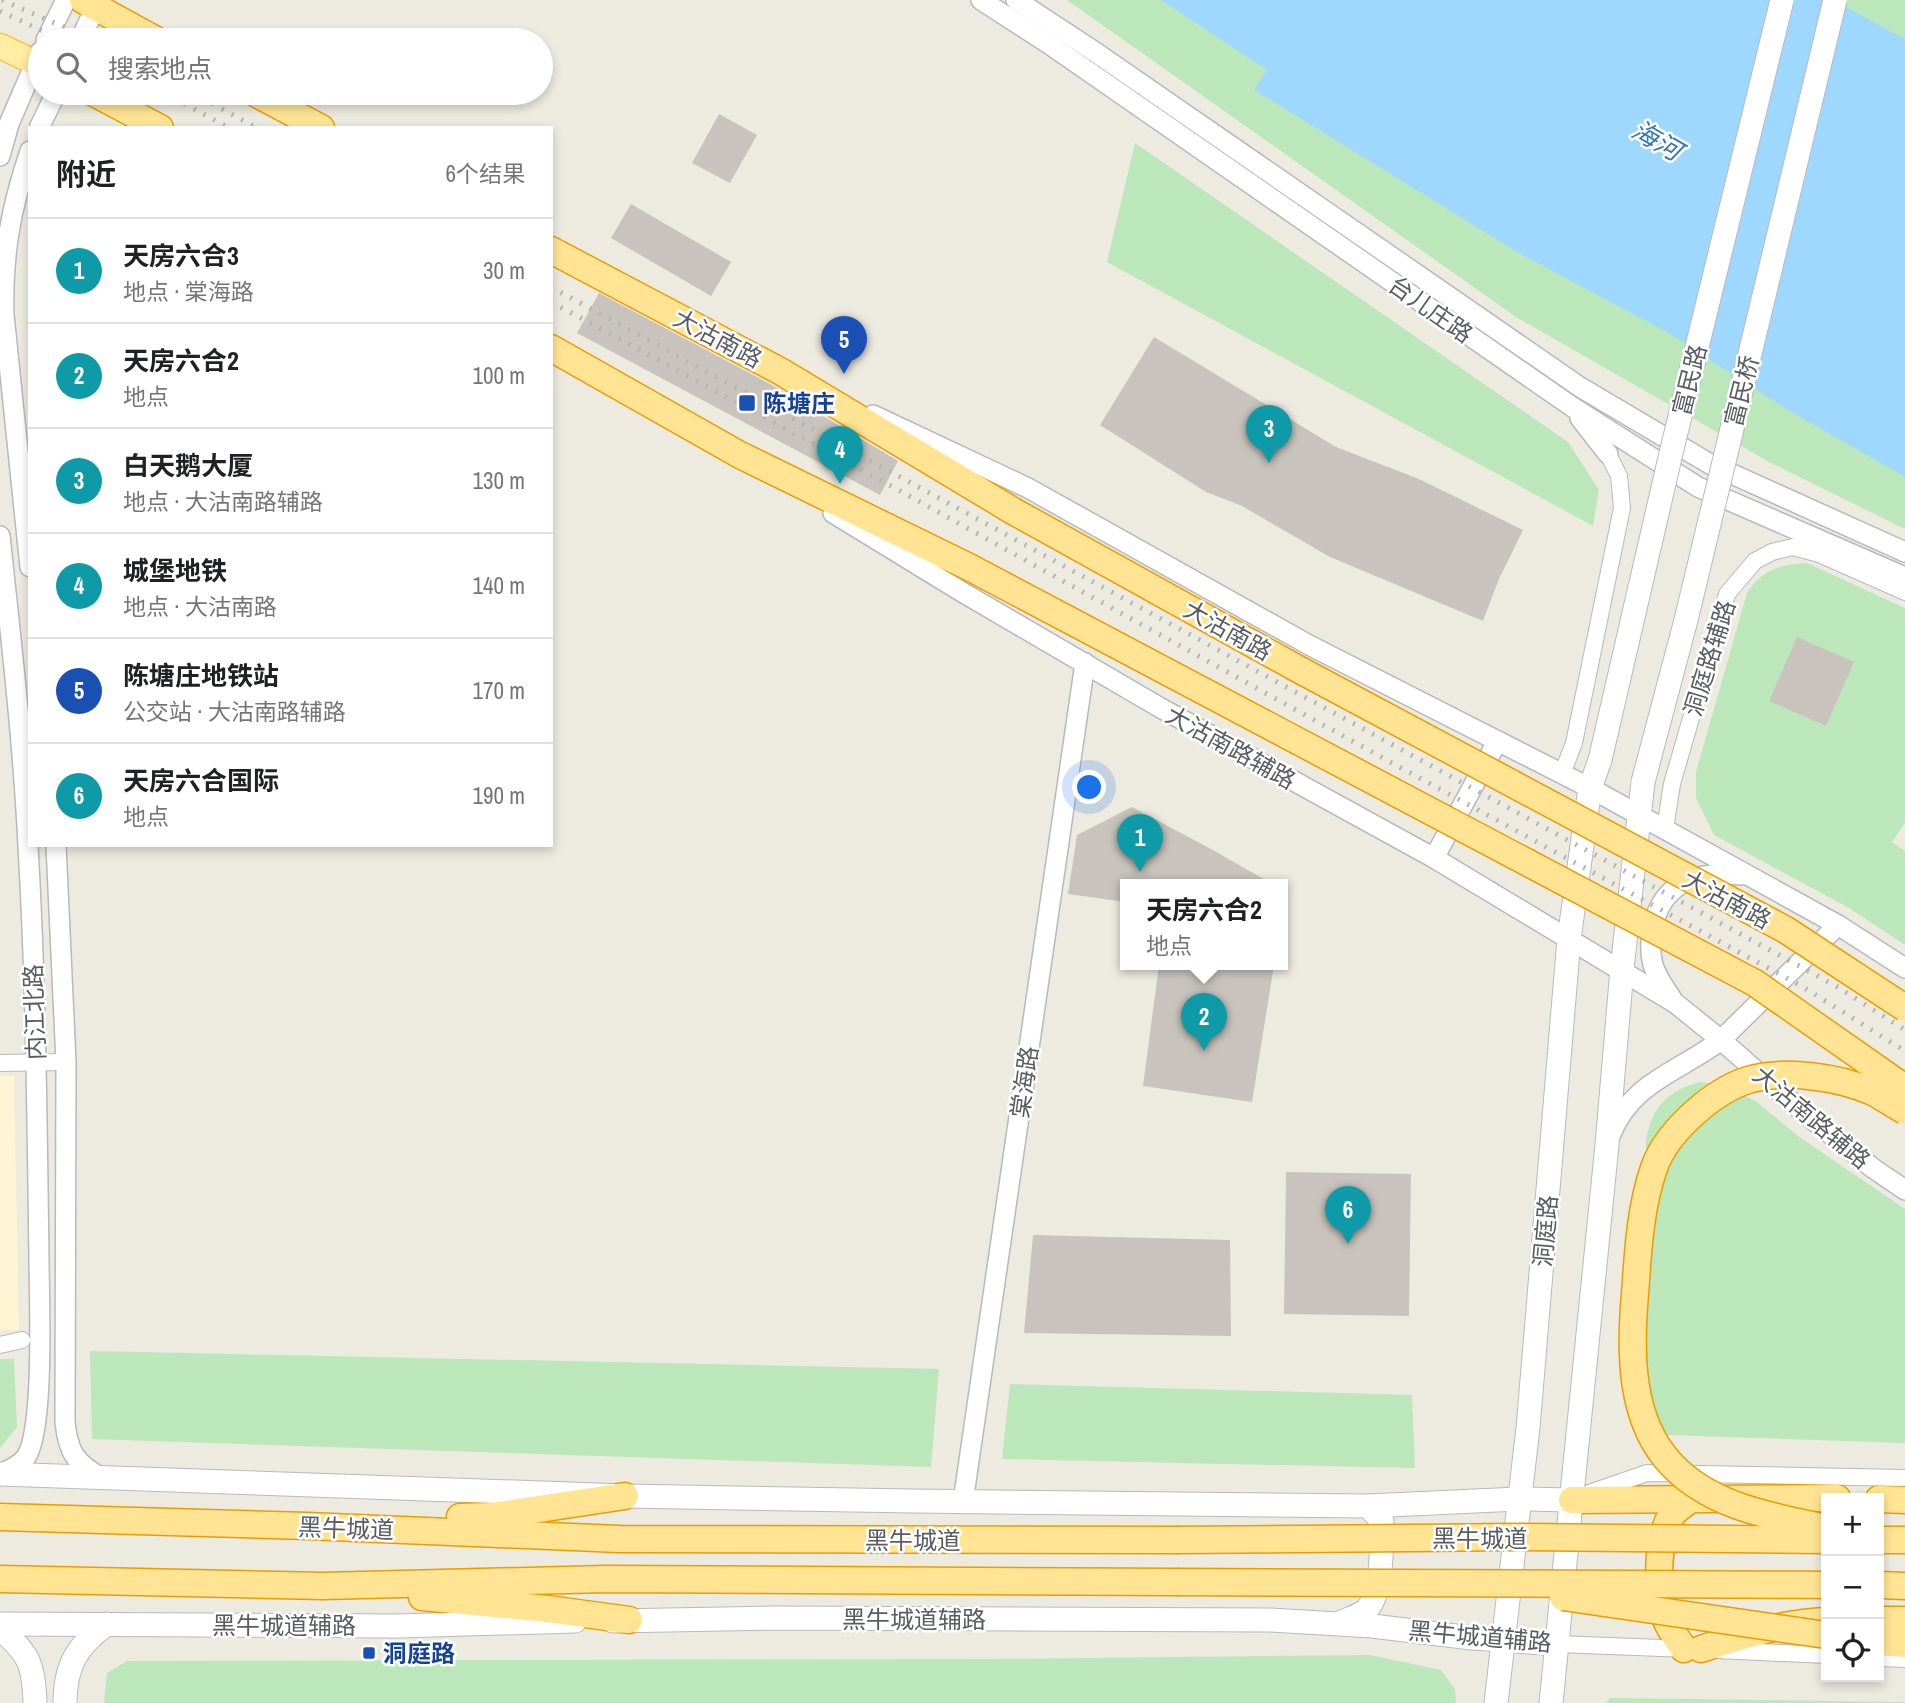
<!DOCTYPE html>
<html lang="zh">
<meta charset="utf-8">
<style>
:root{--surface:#fff;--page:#f2f2f2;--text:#202124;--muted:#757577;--line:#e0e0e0;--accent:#ea580c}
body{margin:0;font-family:"Archivo Narrow","Noto Sans SC",sans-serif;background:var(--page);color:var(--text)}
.controls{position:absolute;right:21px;bottom:21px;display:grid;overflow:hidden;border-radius:0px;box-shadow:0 4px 10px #0003}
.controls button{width:63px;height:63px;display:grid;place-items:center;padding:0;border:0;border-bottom:2px solid var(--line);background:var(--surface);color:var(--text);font:35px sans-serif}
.you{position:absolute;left:1090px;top:788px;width:24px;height:24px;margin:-18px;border:5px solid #fff;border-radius:50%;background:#1a73e8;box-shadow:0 0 0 10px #1a73e833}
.badge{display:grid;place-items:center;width:46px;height:46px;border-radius:50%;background:var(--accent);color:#fff;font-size:23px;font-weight:700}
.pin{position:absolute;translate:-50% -58px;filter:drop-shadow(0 2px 4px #0008)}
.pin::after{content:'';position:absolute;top:37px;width:24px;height:21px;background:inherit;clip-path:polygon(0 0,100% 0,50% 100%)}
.popup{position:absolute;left:1120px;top:879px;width:168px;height:91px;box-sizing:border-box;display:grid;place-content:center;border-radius:0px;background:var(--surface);filter:drop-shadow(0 2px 5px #0005);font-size:23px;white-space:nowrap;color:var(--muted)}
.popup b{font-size:26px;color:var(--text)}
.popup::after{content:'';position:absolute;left:50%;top:100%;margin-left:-14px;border:14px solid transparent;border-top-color:var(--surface)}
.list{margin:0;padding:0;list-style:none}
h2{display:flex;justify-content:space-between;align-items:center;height:91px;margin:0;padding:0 28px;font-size:30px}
h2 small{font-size:23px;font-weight:400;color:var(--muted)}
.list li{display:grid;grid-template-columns:46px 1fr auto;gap:21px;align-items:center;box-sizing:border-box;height:105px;padding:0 28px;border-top:2px solid var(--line)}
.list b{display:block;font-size:26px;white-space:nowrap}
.list p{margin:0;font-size:23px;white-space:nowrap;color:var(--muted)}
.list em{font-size:23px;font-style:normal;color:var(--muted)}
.icon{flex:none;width:38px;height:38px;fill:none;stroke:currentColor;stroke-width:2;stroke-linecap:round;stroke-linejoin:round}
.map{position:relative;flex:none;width:1905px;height:1703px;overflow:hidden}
.search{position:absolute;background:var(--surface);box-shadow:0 4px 10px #0003;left:28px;top:28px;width:525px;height:77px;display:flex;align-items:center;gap:18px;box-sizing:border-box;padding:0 24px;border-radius:38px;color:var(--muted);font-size:26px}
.panel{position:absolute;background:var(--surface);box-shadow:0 4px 10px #0003;left:28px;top:126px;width:525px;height:721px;border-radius:0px}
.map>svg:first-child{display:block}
.commercial{fill:#fff4d3}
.green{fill:#bbe7ba}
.water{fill:#9ed8ff}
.building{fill:#c8c4bd}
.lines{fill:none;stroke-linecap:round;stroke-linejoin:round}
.minor-casing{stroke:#b6b9be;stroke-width:18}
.tertiary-casing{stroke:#b6b9be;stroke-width:22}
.secondary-casing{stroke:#b6bac0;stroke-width:25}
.primary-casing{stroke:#fcc54b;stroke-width:27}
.trunk-casing{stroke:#ed9c00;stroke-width:29}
.minor{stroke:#fff;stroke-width:16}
.tertiary{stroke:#fff;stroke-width:19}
.secondary{stroke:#fff;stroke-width:23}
.primary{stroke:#ffeda3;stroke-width:24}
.trunk{stroke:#ffe494;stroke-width:26}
.rail{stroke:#b2b3b3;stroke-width:5;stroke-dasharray:2 9;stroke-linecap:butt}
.secondary-bridge-casing{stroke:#b6bac0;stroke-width:25;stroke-linecap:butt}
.trunk-bridge-casing{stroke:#ed9c00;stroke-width:29;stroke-linecap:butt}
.secondary-bridge{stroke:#fff;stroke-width:23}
.trunk-bridge{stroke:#ffe494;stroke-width:26}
.transit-dot{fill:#1a4fb4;stroke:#fff;stroke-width:2.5}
.labels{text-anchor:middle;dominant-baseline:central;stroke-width:5;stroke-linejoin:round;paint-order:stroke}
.street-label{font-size:24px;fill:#595d62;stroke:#fff}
.transit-label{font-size:24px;font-weight:bold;fill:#164399;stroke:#fff;text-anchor:start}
.water-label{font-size:26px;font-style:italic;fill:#3478b8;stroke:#fff}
</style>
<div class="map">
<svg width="1905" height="1703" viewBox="0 0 1905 1703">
<rect width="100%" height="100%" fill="#edeae0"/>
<polygon class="commercial" points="0,1076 14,1076 19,1330 0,1330"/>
<g class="green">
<polygon points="1067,0 1905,0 1905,529 1771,463 1516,317"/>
<polygon points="1135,143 1568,442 1599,490 1593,526 1107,262"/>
<path d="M 1807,563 L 1905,608 L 1905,823 L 1892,842 L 1905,851 L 1905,945 L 1849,908 L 1714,835 L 1696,798 L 1696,772 L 1747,593 C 1761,570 1781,564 1807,563 Z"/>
<path d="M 1700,1082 L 1729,1087 L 1757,1102 L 1798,1136 L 1905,1209 L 1905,1443 L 1667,1435 L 1658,1426 L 1652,1406 L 1645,1366 L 1646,1141 C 1652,1107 1667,1091 1700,1082 Z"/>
<polygon points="90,1351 939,1369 931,1467 92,1439"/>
<polygon points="0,1359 14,1359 17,1427 0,1448"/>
<polygon points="1010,1384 1412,1395 1415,1468 1002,1459"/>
<polygon points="1370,1655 1441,1670 1455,1689 1456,1703 104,1703 107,1673 127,1661 992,1659"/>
<polygon points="1611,1698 1905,1702 1905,1703 1605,1703"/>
</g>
<polygon class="water" points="1161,0 1833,0 1905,39 1905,477 1781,406 1672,335 1517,252 1254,90 1267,70"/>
<g class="building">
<polygon points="719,114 757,135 730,183 692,163"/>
<polygon points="631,204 731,262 711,296 611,238"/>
<polygon points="599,293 772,385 898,461 880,495 577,333"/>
<polygon points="1154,337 1336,447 1419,479 1523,530 1499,579 1483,621 1330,557 1242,506 1206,492 1100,425"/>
<polygon points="1797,637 1854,662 1826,726 1769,701"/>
<polygon points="1132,807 1211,849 1274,885 1125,885 1125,902 1068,894 1077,835"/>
<polygon points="1159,965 1274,965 1252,1102 1143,1086"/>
<polygon points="1286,1172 1411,1174 1409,1316 1284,1314"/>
<polygon points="1033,1235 1230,1240 1231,1336 1024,1333"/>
</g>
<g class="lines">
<g class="minor-casing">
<g id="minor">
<polyline points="1562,774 1574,743 1622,508 1619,476 1608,454"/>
<polyline points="1665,829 1672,784 1727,594 1755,561 1772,552 1793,547 1819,554 1905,592"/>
<polyline points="0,1063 66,1062"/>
<polyline points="0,1345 22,1340"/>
<polyline points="1589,1493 1647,1473 1905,1478"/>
<polyline points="1557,1644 1688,1649"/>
<polyline points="1717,1650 1826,1655"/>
<polyline points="1879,1658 1905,1659"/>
</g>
</g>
<g class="tertiary-casing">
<g id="tertiary">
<polyline points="981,0 1049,44 1571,406 1698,487 1905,577"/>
<polyline points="1016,0 1098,54 1580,387 1710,464 1905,552"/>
<polyline points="46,40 66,0"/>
<polyline points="80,40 99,0"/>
<polyline points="39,128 56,93"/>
<path d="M 30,151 C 11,207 2,256 4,315 L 30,567"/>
<polyline points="0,156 9,124 40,52"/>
<polyline points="873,415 1028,488 1309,645 1590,788 1838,925 1905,968"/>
<polyline points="1580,418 1608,454"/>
<polyline points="833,513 962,592 1159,707 1434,858 1675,1003 1721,1040 1803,1112 1874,1169 1905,1190"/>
<path d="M 0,536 C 11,639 23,742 28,846 C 36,983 37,1120 39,1258 C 39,1296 45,1429 26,1457 C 20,1466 9,1470 0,1474"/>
<path d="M 56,845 L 66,1062 L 65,1422 C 68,1452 75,1463 102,1478"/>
<polyline points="1434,858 1497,742"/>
<path d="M 1672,999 C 1665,988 1657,978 1653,965 C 1650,953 1650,940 1653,927 C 1662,881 1699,871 1741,875"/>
<path d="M 1610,1136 C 1632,1081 1679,1072 1721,1040 L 1838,925"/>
<polyline points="963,1502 1085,663"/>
</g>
</g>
<g class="secondary-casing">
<g id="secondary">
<polyline points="0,1474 625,1496 913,1501 1368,1506 1518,1499 1572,1500"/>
<polyline points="613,1621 777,1618 1269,1620 1372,1626 1472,1638 1557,1644"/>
<path d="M 1340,1623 C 1348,1619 1358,1616 1365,1611 C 1384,1595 1381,1545 1382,1521 L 1368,1506"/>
<polyline points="0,1624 398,1626 575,1621"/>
<path d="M 0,1629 C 29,1653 34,1665 35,1703"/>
<path d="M 65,1703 C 65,1666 77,1645 107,1624"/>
<polyline points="1496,1703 1528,1428 1569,939 1590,788 1600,760"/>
<polyline points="1551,1703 1607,1145 1622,969 1643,782"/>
</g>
</g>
<g class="primary-casing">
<polyline id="primary" points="0,46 40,65"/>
</g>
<g class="trunk-casing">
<g id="trunk">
<polyline points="83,0 156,40"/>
<polyline points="94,93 160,128"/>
<polyline points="255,93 321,128"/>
<polyline points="551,250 780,371 1013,511"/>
<polyline points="551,348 740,455 969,567"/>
<polyline points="1879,1499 1905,1500"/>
<polyline points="1572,1500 1837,1498"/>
<polyline points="0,1517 308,1526 619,1539 1176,1540"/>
<polyline points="460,1517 492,1516 625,1496"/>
<polyline points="1879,1540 1905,1540"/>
<polyline points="0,1579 323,1586 605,1579 1177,1582"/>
<polyline points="1879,1585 1905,1586"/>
<polyline points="422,1597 548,1609 629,1620"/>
<polyline points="1879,1620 1905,1620"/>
<polyline points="1879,1642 1905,1644"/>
<path d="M 1684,1649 C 1679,1641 1673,1634 1669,1626 C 1655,1601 1656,1540 1671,1516 C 1676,1509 1685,1504 1692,1498"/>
<path d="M 1701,1649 C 1743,1635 1782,1623 1826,1621"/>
</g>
</g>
<use href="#minor" class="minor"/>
<use href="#tertiary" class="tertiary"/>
<use href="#secondary" class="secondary"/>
<use href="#primary" class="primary"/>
<use href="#trunk" class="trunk"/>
<g class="rail">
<polyline points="2,0 93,40"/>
<polyline points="0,11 62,40"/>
<polyline points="165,93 229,128"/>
<polyline points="193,93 257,128"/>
<polyline points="551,287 1836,986 1905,1030"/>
<polyline points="551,302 893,487 1392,763 1803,987 1905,1051"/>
</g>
<g class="secondary-bridge-casing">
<g id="secondary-bridge">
<polyline points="1600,760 1672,449 1782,0"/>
<polyline points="1643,782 1686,620 1835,0"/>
</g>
</g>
<g class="trunk-bridge-casing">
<g id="trunk-bridge">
<polyline points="1013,511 1298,669 1786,930 1905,1008"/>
<polyline points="969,567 1755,983 1905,1088"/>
<path d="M 1826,1528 C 1771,1516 1712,1507 1672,1465 C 1629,1421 1630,1350 1635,1294 C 1638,1252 1640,1208 1654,1168 C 1661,1148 1675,1131 1690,1117 C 1707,1101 1726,1087 1748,1080 C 1784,1069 1839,1077 1873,1092 C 1884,1098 1894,1105 1905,1111"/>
<polyline points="1176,1540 1523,1537 1826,1540"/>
<path d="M 1177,1582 C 1394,1584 1610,1583 1826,1585"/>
<polyline points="1563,1597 1826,1635"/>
</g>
</g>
<use href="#secondary-bridge" class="secondary-bridge"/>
<use href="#trunk-bridge" class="trunk-bridge"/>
</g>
<g class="transit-dot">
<rect x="738" y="394" width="18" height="18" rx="3.5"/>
<rect x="362" y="1646" width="14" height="14" rx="3.5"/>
</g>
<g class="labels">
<g class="street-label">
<text transform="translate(1431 309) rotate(35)">台儿庄路</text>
<text transform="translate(718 338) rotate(28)">大沽南路</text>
<text transform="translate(1689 380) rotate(-76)">富民路</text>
<text transform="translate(1741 391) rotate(-76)">富民桥</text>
<text transform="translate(1228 630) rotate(29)">大沽南路</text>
<text transform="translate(1709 658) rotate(-73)">洞庭路辅路</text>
<text transform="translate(1231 747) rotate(29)">大沽南路辅路</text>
<text transform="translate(1727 899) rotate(28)">大沽南路</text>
<text transform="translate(34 1012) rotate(-92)">内江北路</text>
<text transform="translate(1024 1082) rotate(-82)">棠海路</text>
<text transform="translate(1812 1117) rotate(40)">大沽南路辅路</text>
<text transform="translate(1545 1231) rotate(-85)">洞庭路</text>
<text transform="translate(346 1528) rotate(2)">黑牛城道</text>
<text x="1480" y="1538">黑牛城道</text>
<text x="913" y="1540">黑牛城道</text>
<text x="914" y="1619">黑牛城道辅路</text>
<text x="284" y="1625">黑牛城道辅路</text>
<text transform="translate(1480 1636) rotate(5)">黑牛城道辅路</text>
</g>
<g class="transit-label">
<text x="763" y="403">陈塘庄</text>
<text x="383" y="1653">洞庭路</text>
</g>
<g class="water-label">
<text transform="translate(1657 140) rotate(30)">海河</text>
</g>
</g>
</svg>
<div class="controls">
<button>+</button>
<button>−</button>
<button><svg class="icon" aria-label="locate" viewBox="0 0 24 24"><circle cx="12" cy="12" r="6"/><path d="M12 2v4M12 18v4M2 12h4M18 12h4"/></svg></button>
</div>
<div class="you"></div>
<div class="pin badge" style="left:1140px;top:872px;background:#0f9aa8">1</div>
<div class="pin badge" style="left:1204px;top:1051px;background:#0f9aa8">2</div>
<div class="popup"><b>天房六合2</b>地点</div>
<div class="pin badge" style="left:1269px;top:463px;background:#0f9aa8">3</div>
<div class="pin badge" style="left:840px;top:484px;background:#0f9aa8">4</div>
<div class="pin badge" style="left:844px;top:374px;background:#1a4fb4">5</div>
<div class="pin badge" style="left:1348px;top:1244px;background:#0f9aa8">6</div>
<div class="search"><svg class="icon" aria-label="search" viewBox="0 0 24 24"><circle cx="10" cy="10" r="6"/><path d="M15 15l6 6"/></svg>搜索地点</div>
<section class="panel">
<h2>附近<small>6个结果</small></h2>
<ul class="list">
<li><span class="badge" style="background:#0f9aa8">1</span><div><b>天房六合3</b><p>地点 · 棠海路</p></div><em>30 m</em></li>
<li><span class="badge" style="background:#0f9aa8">2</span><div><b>天房六合2</b><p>地点</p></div><em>100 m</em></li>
<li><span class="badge" style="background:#0f9aa8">3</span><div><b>白天鹅大厦</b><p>地点 · 大沽南路辅路</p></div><em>130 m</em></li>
<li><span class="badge" style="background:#0f9aa8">4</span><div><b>城堡地铁</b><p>地点 · 大沽南路</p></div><em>140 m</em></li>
<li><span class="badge" style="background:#1a4fb4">5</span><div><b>陈塘庄地铁站</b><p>公交站 · 大沽南路辅路</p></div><em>170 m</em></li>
<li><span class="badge" style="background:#0f9aa8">6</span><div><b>天房六合国际</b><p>地点</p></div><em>190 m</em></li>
</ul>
</section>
</div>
